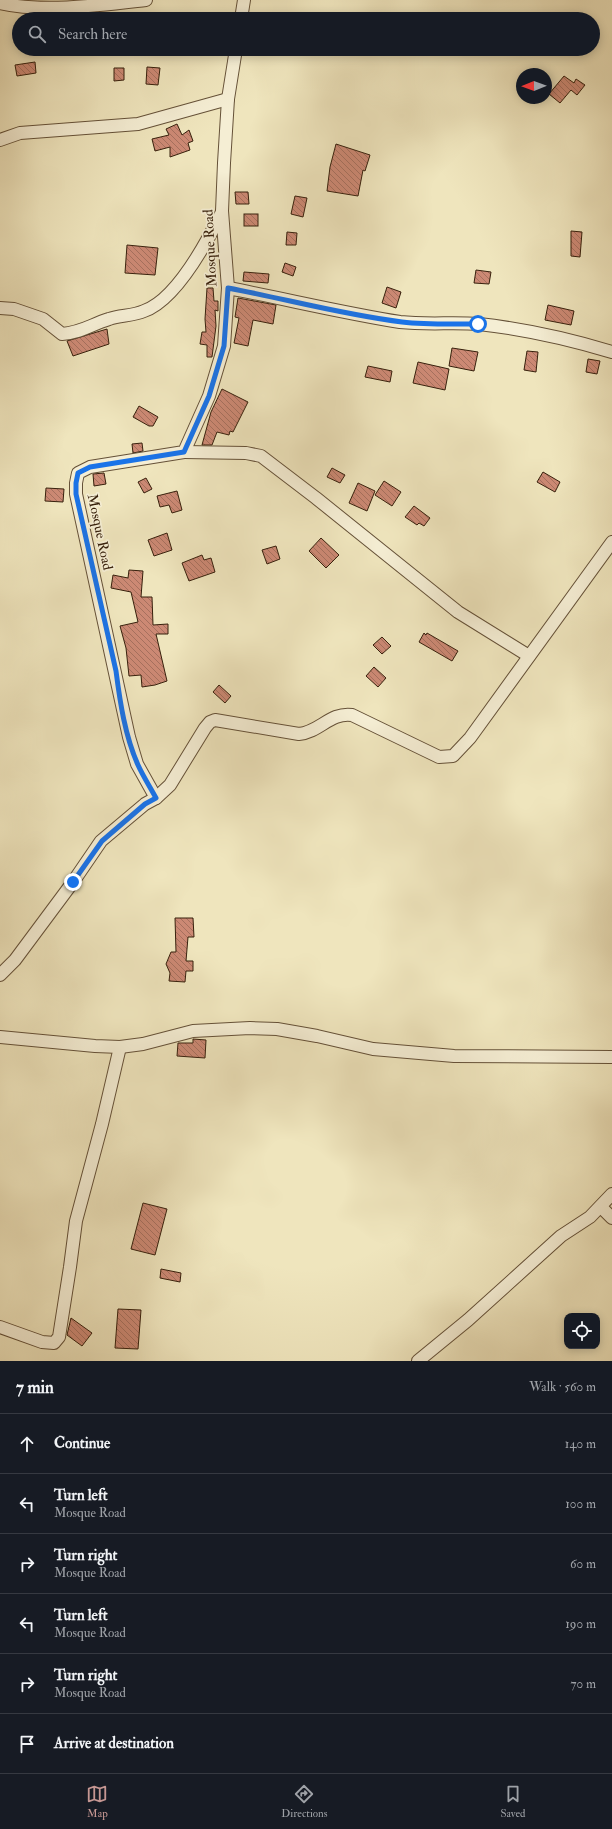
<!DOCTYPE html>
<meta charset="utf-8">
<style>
:root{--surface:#171b24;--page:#20242c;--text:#f1f3f6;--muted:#9ea1a6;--line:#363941;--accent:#c59692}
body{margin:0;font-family:"IM FELL Double Pica",serif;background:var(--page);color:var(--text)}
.controls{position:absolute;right:12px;bottom:12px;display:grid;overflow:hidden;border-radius:8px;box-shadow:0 2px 10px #0003}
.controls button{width:36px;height:36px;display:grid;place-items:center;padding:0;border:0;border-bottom:1px solid var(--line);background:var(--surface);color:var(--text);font:20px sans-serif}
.compass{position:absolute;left:516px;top:68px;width:36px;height:36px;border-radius:50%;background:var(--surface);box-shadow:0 2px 10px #0003;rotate:269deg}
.stop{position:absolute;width:12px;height:12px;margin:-9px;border:3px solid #1a73e8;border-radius:50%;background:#fff}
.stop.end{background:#1a73e8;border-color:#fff;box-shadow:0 1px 4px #0008}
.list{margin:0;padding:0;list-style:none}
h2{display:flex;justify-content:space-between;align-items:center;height:52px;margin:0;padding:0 16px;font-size:17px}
h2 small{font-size:13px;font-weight:400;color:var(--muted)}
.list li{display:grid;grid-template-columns:26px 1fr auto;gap:12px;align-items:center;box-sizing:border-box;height:60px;padding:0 16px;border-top:1px solid var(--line)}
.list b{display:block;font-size:15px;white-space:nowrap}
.list p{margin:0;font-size:13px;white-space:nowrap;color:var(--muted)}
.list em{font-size:13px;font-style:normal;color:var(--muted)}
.icon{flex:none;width:22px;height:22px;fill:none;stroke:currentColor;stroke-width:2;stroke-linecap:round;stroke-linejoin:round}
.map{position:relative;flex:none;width:612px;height:1361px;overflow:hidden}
.search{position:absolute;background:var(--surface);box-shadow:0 2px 10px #0003;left:12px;right:12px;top:12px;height:44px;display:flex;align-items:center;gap:10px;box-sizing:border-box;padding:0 14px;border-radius:22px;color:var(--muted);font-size:15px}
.sheet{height:412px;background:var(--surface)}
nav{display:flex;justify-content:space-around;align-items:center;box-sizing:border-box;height:56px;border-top:1px solid var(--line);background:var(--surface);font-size:11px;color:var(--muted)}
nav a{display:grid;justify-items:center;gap:2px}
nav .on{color:var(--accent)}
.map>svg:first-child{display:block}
.building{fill:url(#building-back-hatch);stroke:#37200c}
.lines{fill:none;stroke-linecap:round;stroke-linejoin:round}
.street-casing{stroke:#655138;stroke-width:14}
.street{stroke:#f5eed4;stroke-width:12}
.route{stroke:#1a73e8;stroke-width:5}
.labels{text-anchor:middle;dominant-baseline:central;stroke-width:3.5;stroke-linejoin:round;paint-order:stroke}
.street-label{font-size:14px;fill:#37200c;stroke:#f5eed4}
</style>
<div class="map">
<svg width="612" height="1361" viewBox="0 0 612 1361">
<defs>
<pattern id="building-back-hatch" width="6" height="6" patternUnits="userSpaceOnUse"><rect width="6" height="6" fill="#cc8974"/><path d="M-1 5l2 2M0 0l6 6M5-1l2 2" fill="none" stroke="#a6705e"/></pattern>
</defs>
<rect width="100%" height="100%" fill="#efe5bd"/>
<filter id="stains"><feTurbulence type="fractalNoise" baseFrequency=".005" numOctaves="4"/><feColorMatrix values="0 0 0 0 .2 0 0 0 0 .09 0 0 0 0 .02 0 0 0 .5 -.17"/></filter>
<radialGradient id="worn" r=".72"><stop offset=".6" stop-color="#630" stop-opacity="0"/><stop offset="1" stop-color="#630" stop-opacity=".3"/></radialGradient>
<g class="building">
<polygon points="35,62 36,73 17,76 15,65"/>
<polygon points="147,67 160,68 158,85 146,84"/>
<polygon points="114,68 124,68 124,80 114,81"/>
<polygon points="564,76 574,83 576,79 585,85 577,95 571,90 560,103 549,94"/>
<polygon points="177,124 182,135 189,130 193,141 188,143 190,150 170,157 170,147 155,151 152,139 169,135 166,129"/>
<polygon points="336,144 370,155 365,171 363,170 358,196 327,191 330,167"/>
<polygon points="235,192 248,192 249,204 236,204"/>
<polygon points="295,196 307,198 303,217 291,214"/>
<rect x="244" y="214" width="14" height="12"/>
<polygon points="571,231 582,232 580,257 571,256"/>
<polygon points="287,232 297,233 296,245 286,245"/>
<polygon points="127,245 158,248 155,275 125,273"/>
<polygon points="285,263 296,267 293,276 282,272"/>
<polygon points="476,270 491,272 489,284 474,283"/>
<polygon points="244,272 269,274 268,283 243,281"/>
<polygon points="387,287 401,292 396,308 382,303"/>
<polygon points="207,288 213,288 214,301 218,301 218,311 215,310 216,326 212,357 207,357 207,345 200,344 202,332 206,332 205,319"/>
<polygon points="238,298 276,305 273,324 253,320 248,346 234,343 239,318 235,317"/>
<polygon points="548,305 574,311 571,325 545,320"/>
<polygon points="107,329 109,344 73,356 67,341"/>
<polygon points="452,348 478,352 474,371 449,366"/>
<polygon points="527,351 538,352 536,372 524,370"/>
<polygon points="588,359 600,361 597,374 586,372"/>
<polygon points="418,362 449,369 445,390 413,383"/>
<polygon points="368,366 392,371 390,382 365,377"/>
<polygon points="222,389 248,402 233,432 230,431 229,435 217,432 212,445 202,445 211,412"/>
<polygon points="139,406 158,417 153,426 149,426 133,417"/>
<polygon points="142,443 143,451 133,453 132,444"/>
<polygon points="332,468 345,475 340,483 327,477"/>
<polygon points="543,472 560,482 555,492 537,482"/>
<polygon points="104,473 106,484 94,486 93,474"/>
<polygon points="146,478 152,489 144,493 138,482"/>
<polygon points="384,481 401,492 392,506 375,495"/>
<polygon points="358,483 375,491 367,511 349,503"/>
<polygon points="46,488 64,489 63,502 45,501"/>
<polygon points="177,491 182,510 172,513 169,505 160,507 157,496"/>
<polygon points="414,506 430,518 424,526 419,523 417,525 405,517"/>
<polygon points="167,533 172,550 154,556 148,540"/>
<polygon points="321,538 339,555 326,568 309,551"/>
<polygon points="276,546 280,559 267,564 262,550"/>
<polygon points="202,555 204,560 211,558 215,572 189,581 182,563"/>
<polygon points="129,570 143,571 141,597 152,597 153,625 168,624 168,634 156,634 167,681 155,685 142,687 141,675 129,676 126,648 120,626 138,622 131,592 111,588 113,575 128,578"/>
<polygon points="424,633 426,635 427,633 458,651 452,661 419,642"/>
<polygon points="382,637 391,646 382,654 373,645"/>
<polygon points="374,667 386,678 378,687 366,676"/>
<polygon points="219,685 231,696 225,703 213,692"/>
<polygon points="175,918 193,918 194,937 188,937 186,961 193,961 193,971 186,971 185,982 169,981 170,973 166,964 171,952 176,952"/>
<polygon points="193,1039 206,1040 205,1058 177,1056 178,1043 193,1043"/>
<polygon points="143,1203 167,1209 155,1255 131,1249"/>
<polygon points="161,1269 181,1273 180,1282 160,1278"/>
<polygon points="118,1309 141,1310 138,1349 115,1348"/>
<polygon points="71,1318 92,1333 82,1346 67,1335"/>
</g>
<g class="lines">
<g class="street-casing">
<g id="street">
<path d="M 0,3 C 42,13 102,5 146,0"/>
<polyline points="241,19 244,0"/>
<polyline points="0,140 20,133 138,124 228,99"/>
<path d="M 228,288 C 286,299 343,313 400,322 C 427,325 453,322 479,324 C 524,329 569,339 612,352"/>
<path d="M 0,308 L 14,309 L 43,319 L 62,334 C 83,332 90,325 109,319 C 120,315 133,316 144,311 C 176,300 207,242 222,212"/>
<polyline points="184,452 246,453 261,456 316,498 458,612 529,656"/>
<path d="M 156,798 L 170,785 L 205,728 L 210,722 L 215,720 L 299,734 C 320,732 330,712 352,715 L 439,757 L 453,756 L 470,738 L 612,542"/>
<polyline points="0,975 15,960 73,882 101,841 145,804 156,798 137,764 129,737 76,494 76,483 78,473 90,467 184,452 209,396 224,346 228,288 222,211 224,163 228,99 236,49"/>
<polyline points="0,1037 95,1046 120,1047 143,1044 193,1031 250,1028 277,1029 317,1036 373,1049 454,1056 612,1057"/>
<polyline points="601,1207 612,1218"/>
<polyline points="0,1327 42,1342 54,1343 59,1337 70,1267 76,1221 102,1124 120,1047"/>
<polyline points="418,1361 468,1320 561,1236 590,1217 612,1194"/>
</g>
</g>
<use href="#street" class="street"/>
</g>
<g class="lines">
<path class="route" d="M 73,882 L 102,841 L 145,804 L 156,798 C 150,787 143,776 138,765 C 125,736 120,702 116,671 L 76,494 L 76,483 L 78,473 L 90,467 L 184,452 L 209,396 L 224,346 L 228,288 C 286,299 344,315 402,322 C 427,325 453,324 478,324"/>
</g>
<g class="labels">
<g class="street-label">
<text transform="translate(210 248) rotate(-93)">Mosque Road</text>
<text transform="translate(100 532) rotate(78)">Mosque Road</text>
</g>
</g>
<rect width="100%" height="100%" filter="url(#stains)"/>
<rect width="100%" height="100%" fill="url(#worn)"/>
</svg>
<div class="controls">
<button><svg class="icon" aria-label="locate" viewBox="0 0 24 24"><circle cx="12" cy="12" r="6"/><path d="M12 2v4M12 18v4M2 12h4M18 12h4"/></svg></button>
</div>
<svg class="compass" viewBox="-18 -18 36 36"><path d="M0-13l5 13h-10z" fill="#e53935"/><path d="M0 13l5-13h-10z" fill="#9ea1a6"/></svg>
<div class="stop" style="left:478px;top:324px"></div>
<div class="stop end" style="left:73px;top:882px"></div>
<div class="search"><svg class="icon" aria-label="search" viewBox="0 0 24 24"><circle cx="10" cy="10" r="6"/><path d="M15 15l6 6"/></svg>Search here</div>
</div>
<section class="sheet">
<h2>7 min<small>Walk · 560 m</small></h2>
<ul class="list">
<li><svg class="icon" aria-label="ahead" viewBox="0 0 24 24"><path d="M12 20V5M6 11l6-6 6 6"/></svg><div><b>Continue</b></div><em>140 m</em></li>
<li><svg class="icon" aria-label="left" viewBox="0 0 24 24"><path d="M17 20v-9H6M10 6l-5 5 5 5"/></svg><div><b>Turn left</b><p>Mosque Road</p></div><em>100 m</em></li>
<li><svg class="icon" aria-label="right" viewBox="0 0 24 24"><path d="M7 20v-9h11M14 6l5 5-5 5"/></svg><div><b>Turn right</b><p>Mosque Road</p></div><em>60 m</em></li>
<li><svg class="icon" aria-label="left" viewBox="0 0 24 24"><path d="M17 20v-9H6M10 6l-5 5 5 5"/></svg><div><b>Turn left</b><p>Mosque Road</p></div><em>190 m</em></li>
<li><svg class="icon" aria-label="right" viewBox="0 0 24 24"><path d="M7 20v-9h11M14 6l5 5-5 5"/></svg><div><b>Turn right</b><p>Mosque Road</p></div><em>70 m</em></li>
<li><svg class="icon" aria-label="arrive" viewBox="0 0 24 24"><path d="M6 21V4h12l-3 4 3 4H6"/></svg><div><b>Arrive at destination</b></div></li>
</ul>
</section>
<nav>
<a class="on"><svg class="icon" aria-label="map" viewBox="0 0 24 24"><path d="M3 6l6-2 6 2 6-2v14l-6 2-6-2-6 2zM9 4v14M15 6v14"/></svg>Map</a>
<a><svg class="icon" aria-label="directions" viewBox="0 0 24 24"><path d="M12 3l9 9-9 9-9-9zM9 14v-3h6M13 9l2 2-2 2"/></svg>Directions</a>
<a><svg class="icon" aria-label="saved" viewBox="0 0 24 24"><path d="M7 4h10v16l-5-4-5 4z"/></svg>Saved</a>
</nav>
